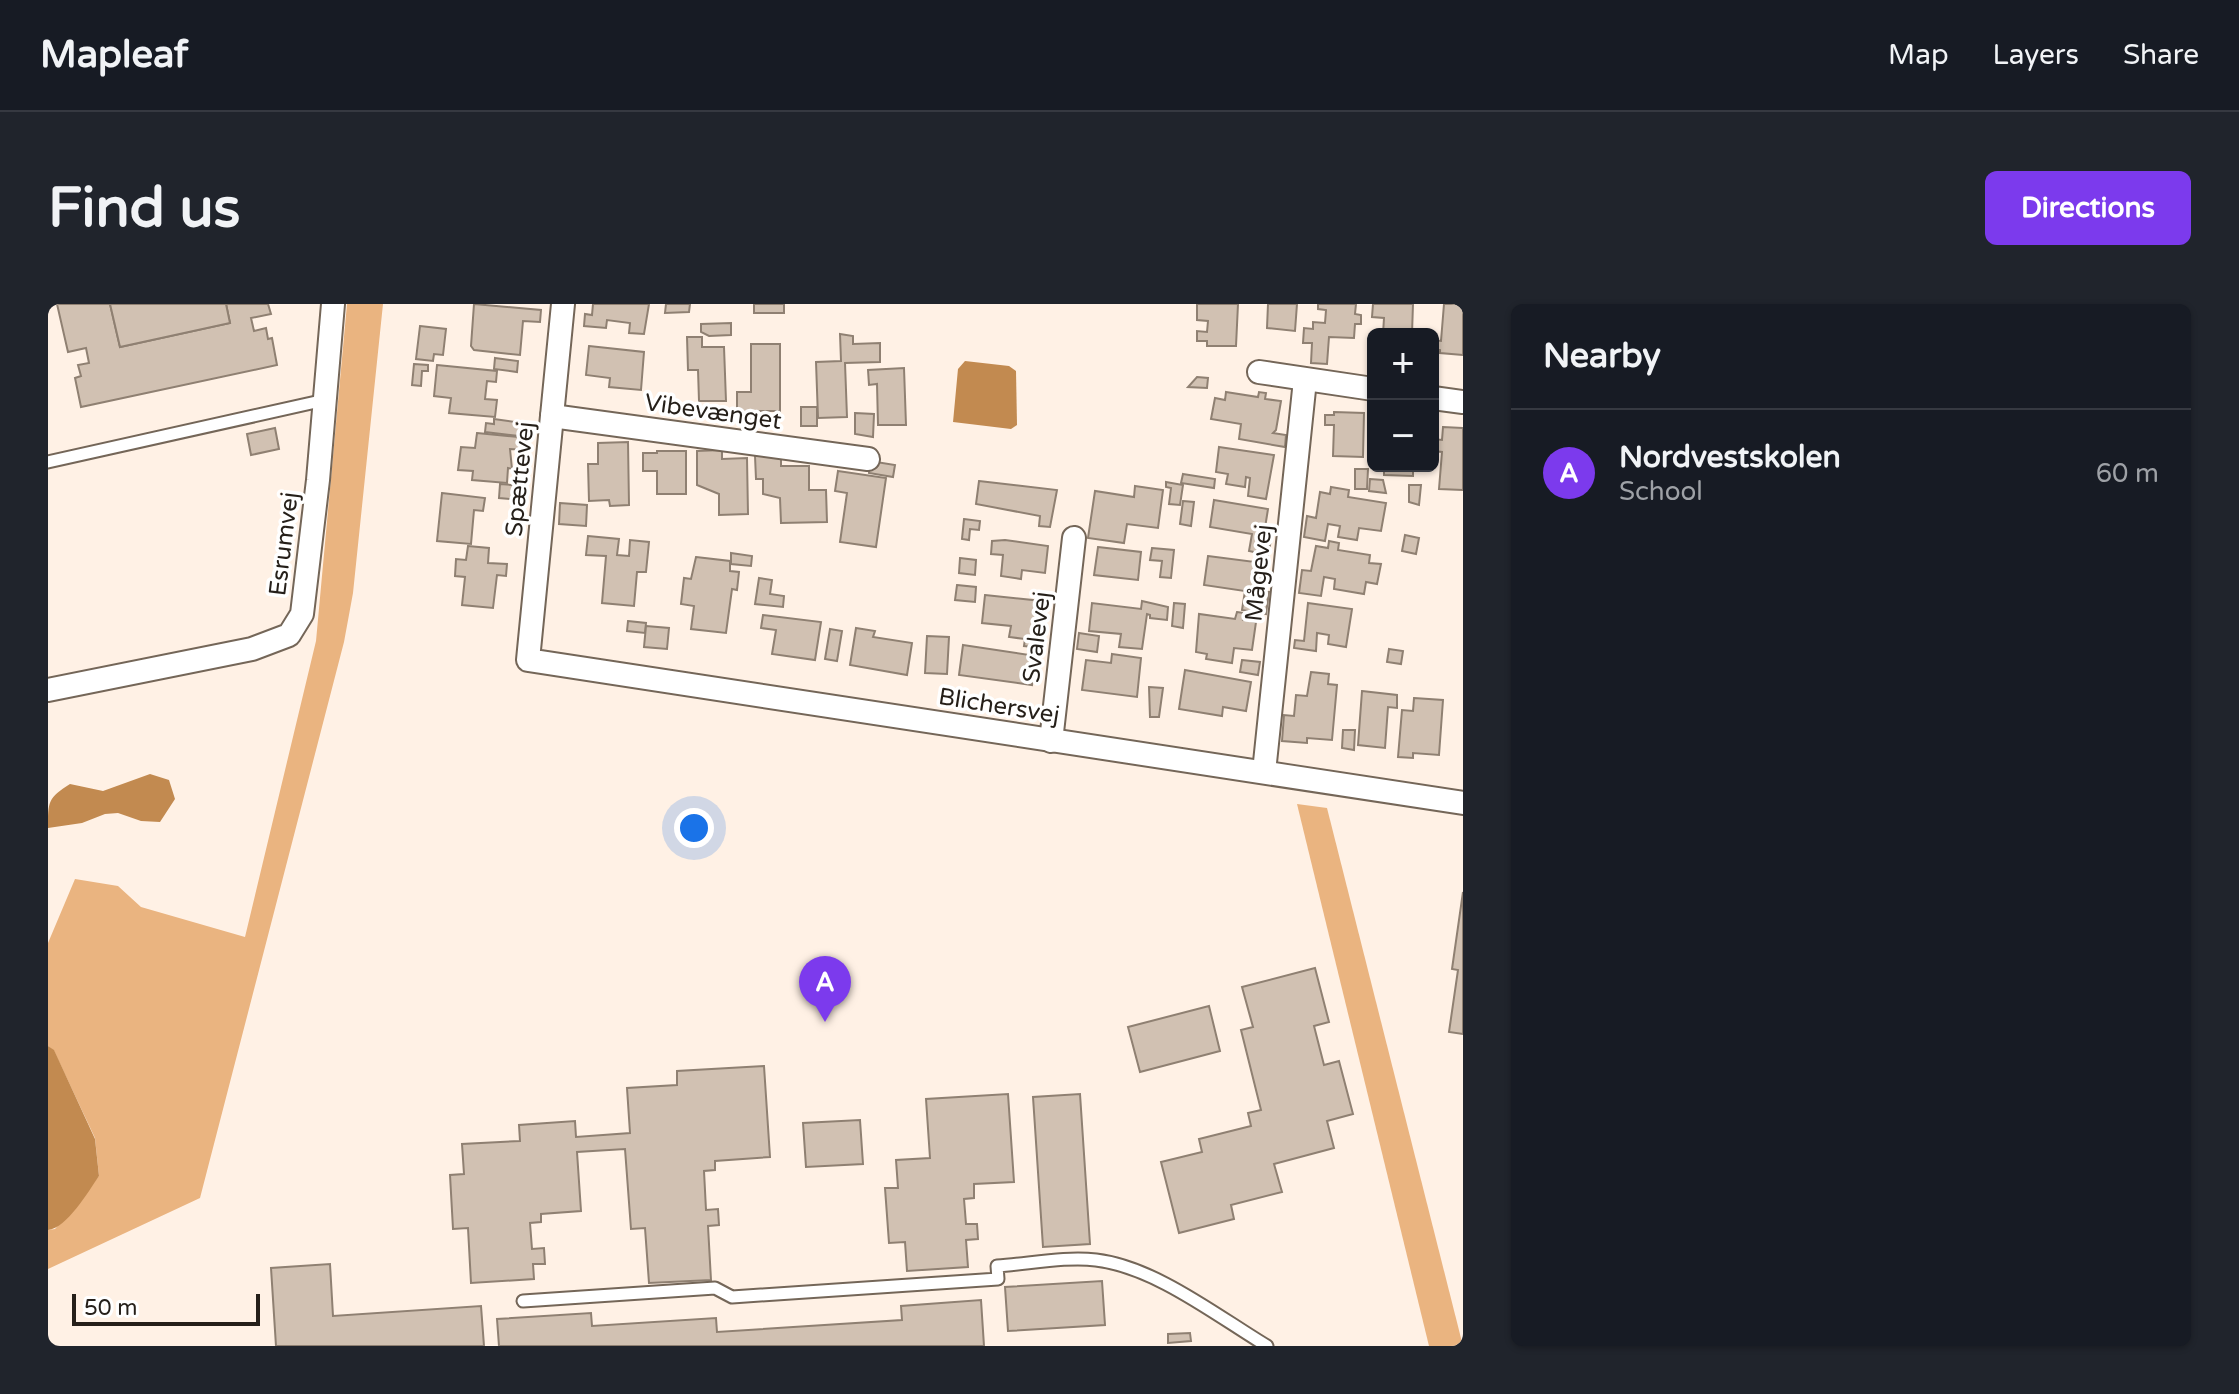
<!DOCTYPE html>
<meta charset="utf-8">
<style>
:root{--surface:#171b24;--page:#20242c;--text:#f1f3f6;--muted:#9ea1a6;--line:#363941;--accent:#7c3aed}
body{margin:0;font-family:"Varela Round",sans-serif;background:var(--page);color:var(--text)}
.controls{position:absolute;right:24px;top:24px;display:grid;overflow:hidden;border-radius:12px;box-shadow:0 2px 6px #0004}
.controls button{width:72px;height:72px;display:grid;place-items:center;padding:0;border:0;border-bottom:2px solid var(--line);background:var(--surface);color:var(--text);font:40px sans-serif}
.scale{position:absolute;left:24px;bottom:20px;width:188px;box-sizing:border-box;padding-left:8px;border:4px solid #251f19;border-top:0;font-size:22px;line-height:28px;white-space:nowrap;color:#251f19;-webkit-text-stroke:6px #fff;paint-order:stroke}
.you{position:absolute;left:646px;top:524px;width:28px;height:28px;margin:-20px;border:6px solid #fff;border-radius:50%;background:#1a73e8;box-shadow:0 0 0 12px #1a73e833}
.badge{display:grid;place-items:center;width:52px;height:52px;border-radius:50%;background:var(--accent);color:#fff;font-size:26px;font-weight:700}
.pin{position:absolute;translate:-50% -66px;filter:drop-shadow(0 2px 4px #0008)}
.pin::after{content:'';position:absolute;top:42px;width:28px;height:24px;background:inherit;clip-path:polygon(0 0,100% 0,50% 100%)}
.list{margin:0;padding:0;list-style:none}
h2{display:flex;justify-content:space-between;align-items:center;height:104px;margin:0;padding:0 32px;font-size:34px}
h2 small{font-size:26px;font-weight:400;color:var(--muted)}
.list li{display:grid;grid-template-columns:52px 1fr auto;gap:24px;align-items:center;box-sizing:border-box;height:128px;padding:0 32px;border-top:2px solid var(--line)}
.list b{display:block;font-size:30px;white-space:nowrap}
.list p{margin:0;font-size:26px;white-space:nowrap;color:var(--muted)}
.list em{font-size:26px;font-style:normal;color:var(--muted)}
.map{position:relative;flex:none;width:1415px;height:1042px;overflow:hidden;border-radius:12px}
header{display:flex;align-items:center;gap:48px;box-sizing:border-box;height:112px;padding:0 40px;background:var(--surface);border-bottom:2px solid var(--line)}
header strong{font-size:38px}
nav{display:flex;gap:44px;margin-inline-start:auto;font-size:28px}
.intro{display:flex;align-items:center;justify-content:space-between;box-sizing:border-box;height:192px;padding:0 48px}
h1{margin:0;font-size:56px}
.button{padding:20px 36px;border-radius:12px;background:var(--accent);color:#fff;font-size:28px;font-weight:700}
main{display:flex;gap:48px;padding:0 48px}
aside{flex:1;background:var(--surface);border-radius:12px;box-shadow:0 2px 6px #0004}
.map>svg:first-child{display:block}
.green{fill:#eab480}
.water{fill:#c28a50}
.building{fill:#d1c1b2;stroke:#8f8072;stroke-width:2}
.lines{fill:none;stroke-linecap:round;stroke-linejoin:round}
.service-casing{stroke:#746658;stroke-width:15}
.minor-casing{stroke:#746658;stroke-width:26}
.service{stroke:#fff;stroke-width:11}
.minor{stroke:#fff;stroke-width:22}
.labels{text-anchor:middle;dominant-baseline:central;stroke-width:7;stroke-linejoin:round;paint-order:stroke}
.street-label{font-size:24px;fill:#251f19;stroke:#fff}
</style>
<header>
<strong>Mapleaf</strong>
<nav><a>Map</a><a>Layers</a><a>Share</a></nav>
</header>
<div class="intro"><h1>Find us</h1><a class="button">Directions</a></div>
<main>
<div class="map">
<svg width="1415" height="1042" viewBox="0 0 1415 1042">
<rect width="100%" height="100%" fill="#fff1e5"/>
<g class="green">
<polygon points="299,0 335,0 305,289 296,338 152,894 0,965 0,926 7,925 51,872 47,834 6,747 0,742 0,639 27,575 70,582 93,603 197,633 268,337"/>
<polygon points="1249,500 1279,504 1415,1042 1381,1042"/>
</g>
<g class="water">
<polygon points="917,57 961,62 968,67 969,121 963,125 905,118 910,65"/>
<path d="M 102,470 L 121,476 L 127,495 L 112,518 L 93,517 L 70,509 L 57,510 L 34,519 L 0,524 C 0,497 0,494 22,480 L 55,487 Z"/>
<path d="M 0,742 L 6,746 L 47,835 L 51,872 C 40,888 19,924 0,926 Z"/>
</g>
<g class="building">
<polygon points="9,0 62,0 72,43 182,19 178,0 220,0 223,10 203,14 206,27 218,24 220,35 224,34 229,61 33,103 27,74 33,72 30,61 41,59 38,44 20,48"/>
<polygon points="62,0 178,0 182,19 72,43"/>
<polygon points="426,0 493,6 492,18 475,17 472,51 426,46 423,42"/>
<polygon points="545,0 601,0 596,30 581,29 582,19 559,16 558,24 536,22 537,10 544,11"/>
<polygon points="618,0 642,0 641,8 617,9"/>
<rect x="706" y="0" width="30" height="9"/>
<polygon points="1149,0 1190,0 1188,42 1159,42 1159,37 1149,37 1149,27 1159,28 1160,17 1149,16"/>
<polygon points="1220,0 1249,0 1247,27 1219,24"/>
<polygon points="1270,0 1308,0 1307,10 1313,11 1313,20 1307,20 1306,34 1281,33 1279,60 1263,59 1264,39 1255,39 1256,24 1265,25 1265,18 1277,19 1278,6 1270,5"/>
<polygon points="1325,0 1365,0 1364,30 1335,30 1336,14 1324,13"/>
<polygon points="1396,0 1415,0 1415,51 1392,49 1392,46 1385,45 1385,36 1393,37"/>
<polygon points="683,19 683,31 661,32 653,28 653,20"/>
<polygon points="372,22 398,25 395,51 386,50 385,57 368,55"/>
<polygon points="792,30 805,32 805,40 832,39 832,58 797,59 799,113 770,114 768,58 793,57"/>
<polygon points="639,33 654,33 654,43 676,43 678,97 651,97 650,66 640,66"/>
<polygon points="703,40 732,40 732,107 710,107 710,116 689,116 689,88 703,88"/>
<polygon points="541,42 596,48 593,86 561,83 562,74 538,71"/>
<polygon points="447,54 470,57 469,68 446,65"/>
<polygon points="366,60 380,61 380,67 374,67 373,82 364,81"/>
<polygon points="389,61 449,67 448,78 439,77 437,95 449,96 447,113 401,109 403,94 386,92"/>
<polygon points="856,64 858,121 830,121 829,80 821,81 820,66"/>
<polygon points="1149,73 1160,74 1159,84 1140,83"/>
<polygon points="1178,88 1210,93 1211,88 1218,89 1217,95 1233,97 1228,126 1225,129 1238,131 1237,143 1191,135 1193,120 1163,115 1167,94 1177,96"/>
<rect x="753" y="103" width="16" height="19"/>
<polygon points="1286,108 1316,109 1315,153 1285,152 1286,121 1277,121 1277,111 1286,111"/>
<polygon points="807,109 826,110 825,133 807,130"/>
<polygon points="446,115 482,120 480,133 437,128 438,119 446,120"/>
<polygon points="1395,123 1415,124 1415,186 1391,185 1394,148 1385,147 1386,135 1394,136"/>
<polygon points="227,124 231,145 203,151 199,130"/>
<polygon points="429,129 481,134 480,146 462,145 464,165 460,164 459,179 424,176 425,167 410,166 413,143 427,144"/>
<polygon points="580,138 581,201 562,202 561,196 541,197 540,160 550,160 550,139"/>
<polygon points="1171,143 1226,151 1218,195 1200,192 1202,174 1198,173 1197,183 1178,180 1180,170 1168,168"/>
<polygon points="674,146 674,155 699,154 700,210 671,211 671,190 649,181 649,147"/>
<polygon points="609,147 638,147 638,190 609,190 609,167 595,167 595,149 609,149"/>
<polygon points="733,150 733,162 761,162 761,186 778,186 779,218 733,219 732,194 715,190 715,175 708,175 707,152"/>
<polygon points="822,157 847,161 845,173 821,169"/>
<polygon points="1336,162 1365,162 1365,172 1336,171"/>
<polygon points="1307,165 1320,165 1319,185 1307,185"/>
<polygon points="790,167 838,174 828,243 792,238 799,189 787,187"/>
<polygon points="1135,170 1167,175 1166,184 1133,179"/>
<polygon points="1322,175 1335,176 1338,189 1321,187"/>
<polygon points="931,177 1009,186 1002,223 991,222 992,212 928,200"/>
<polygon points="1118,178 1135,181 1132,201 1121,200 1123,184 1118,183"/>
<polygon points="452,180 475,182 474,196 451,194"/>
<polygon points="1361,181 1373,181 1371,201 1361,198"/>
<polygon points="1087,182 1115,186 1110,224 1079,220 1076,239 1040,234 1047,187 1086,193"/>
<polygon points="1283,183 1301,186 1300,193 1338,199 1333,227 1311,224 1309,236 1290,233 1292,222 1280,220 1277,237 1256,233 1259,212 1268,214 1272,188 1282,190"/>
<polygon points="394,189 437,194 435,207 426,206 423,240 389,237"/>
<polygon points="1166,196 1220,205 1216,230 1224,231 1220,251 1201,247 1204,230 1162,223"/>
<polygon points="1135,197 1146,198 1143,222 1132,220"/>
<polygon points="512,199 539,201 538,222 511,220"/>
<polygon points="916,215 932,217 931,226 922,225 921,236 914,235"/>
<polygon points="1357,231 1371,234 1368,250 1354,247"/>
<polygon points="540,232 571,235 569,251 581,252 582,236 601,238 598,268 589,268 586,302 554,299 558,252 538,251"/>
<polygon points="957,236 1000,242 997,269 974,266 973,275 953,272 955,251 943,250 944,237"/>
<polygon points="1281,237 1291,239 1290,246 1322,251 1321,259 1333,260 1329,280 1318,278 1316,290 1286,285 1287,275 1276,273 1273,292 1251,289 1254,266 1263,267 1268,242 1280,244"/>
<polygon points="420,242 441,244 440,259 459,260 458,272 449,271 445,304 414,301 417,273 407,272 408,255 418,256"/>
<polygon points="1050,243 1093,248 1090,276 1046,271"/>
<polygon points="1104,244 1126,246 1123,274 1112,273 1114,257 1102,256"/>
<polygon points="683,249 704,252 703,262 683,260"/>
<polygon points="1160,252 1215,259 1211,287 1221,288 1218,310 1194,306 1197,287 1156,281"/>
<polygon points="648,253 682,257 682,267 691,268 689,286 684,285 678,329 643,325 646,302 633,300 636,274 643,275"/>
<polygon points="912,254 928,256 927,271 911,269"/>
<polygon points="711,274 724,276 722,290 736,292 735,303 707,300"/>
<polygon points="909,281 928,283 927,298 907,296"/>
<polygon points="937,291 994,297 989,331 997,332 996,344 976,342 977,335 961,333 963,322 934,319"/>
<polygon points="1094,297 1120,303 1119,316 1102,314 1102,311 1099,310 1094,345 1071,343 1073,330 1041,327 1044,299 1093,305"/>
<polygon points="1126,299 1137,300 1135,324 1124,322"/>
<polygon points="1260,299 1304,305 1298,343 1280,340 1281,331 1269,329 1268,347 1246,344 1247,336 1256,337"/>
<polygon points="1189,308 1196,309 1195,316 1208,318 1204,346 1186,344 1184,359 1158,355 1159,350 1148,348 1151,310 1187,315"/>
<polygon points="715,311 773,318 767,356 724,350 728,326 713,324"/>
<polygon points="580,317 598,319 597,329 579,327"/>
<polygon points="598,322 621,324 619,345 596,343"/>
<polygon points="808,324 827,327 825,333 864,339 859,371 802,361"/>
<polygon points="782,325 794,327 789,357 777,355"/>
<polygon points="1031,329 1051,332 1049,348 1029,345"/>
<polygon points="879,332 901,333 899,370 877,369"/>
<polygon points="915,341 988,352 984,381 911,371"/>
<polygon points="1341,345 1355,347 1353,360 1339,358"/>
<polygon points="1064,350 1093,354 1089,393 1034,386 1038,356 1063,359"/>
<polygon points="1194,356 1212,358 1210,371 1192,368"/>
<polygon points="1137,366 1203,378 1198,407 1175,403 1174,412 1131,405"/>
<polygon points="1263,368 1281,370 1280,380 1289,381 1284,436 1259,434 1259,439 1234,437 1236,411 1246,412 1248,391 1259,392"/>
<polygon points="1101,383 1115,384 1111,413 1102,413"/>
<polygon points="1314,387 1349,391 1349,404 1340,403 1337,444 1310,441"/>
<polygon points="1366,394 1395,396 1391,451 1365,449 1365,454 1350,453 1354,406 1365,407"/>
<polygon points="1295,426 1307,426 1306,446 1294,444"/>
<polygon points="1415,588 1415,730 1401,728 1410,666 1404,665"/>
<polygon points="1267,664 1281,718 1266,722 1276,761 1291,757 1305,810 1279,817 1286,844 1226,860 1234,888 1183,901 1186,915 1131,929 1113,858 1154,848 1151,835 1203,822 1200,809 1213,806 1193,726 1205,723 1194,683"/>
<polygon points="1161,702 1172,747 1092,768 1080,723"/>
<polygon points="716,762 722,853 667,857 667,866 656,867 658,906 670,905 671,921 660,922 663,976 601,979 597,924 583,925 577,845 529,848 533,907 493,910 493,918 482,919 484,945 496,944 497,960 485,960 486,975 423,979 420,924 405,925 402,871 416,870 414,840 472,837 471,821 527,817 528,833 582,829 579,784 629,781 629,767"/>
<polygon points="960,790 966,878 926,880 926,894 916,895 918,920 929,920 930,935 918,936 920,963 859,967 857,938 841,939 837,884 850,884 848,856 882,854 878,795"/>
<polygon points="1032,790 1042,940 995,943 985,793"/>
<polygon points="812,816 815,860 758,863 755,819"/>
<polygon points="282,960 285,1012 433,1002 436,1042 228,1042 223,964"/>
<polygon points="1054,977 1057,1021 960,1027 957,983"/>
<polygon points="933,996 936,1042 451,1042 449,1015 543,1009 544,1022 668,1014 669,1028 854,1016 853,1002"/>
<polygon points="1142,1029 1143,1037 1120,1039 1120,1030"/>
</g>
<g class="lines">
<g class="service-casing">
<g id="service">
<polyline points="0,158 277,96"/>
<path d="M 475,997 L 667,984 L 684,993 L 950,975 L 949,962 C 980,960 1019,952 1048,956 C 1107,963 1169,1012 1219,1042"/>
</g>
</g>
<g class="minor-casing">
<g id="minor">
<polyline points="515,0 480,356 1415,499"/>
<polyline points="1211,68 1325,85"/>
<polyline points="1385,94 1415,98"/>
<polyline points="504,112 820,155"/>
<polyline points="0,386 204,345 241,331 254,310 270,176 285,0"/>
<polyline points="1003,437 1026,234"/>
<polyline points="1216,468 1257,76"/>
</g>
</g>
<use href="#service" class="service"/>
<use href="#minor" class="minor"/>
</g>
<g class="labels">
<g class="street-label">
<text transform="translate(665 108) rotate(8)">Vibevænget</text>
<text transform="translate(472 175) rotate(-84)">Spættevej</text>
<text transform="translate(236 240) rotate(-83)">Esrumvej</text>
<text transform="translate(1211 269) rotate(-84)">Mågevej</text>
<text transform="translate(989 333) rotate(-83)">Svalevej</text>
<text transform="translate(951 402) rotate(9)">Blichersvej</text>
</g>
</g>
</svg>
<div class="controls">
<button>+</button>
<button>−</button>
</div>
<div class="scale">50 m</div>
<div class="you"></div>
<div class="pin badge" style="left:777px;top:718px">A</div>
</div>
<aside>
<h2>Nearby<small></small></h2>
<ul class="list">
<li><span class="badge">A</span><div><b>Nordvestskolen</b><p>School</p></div><em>60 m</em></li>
</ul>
</aside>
</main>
